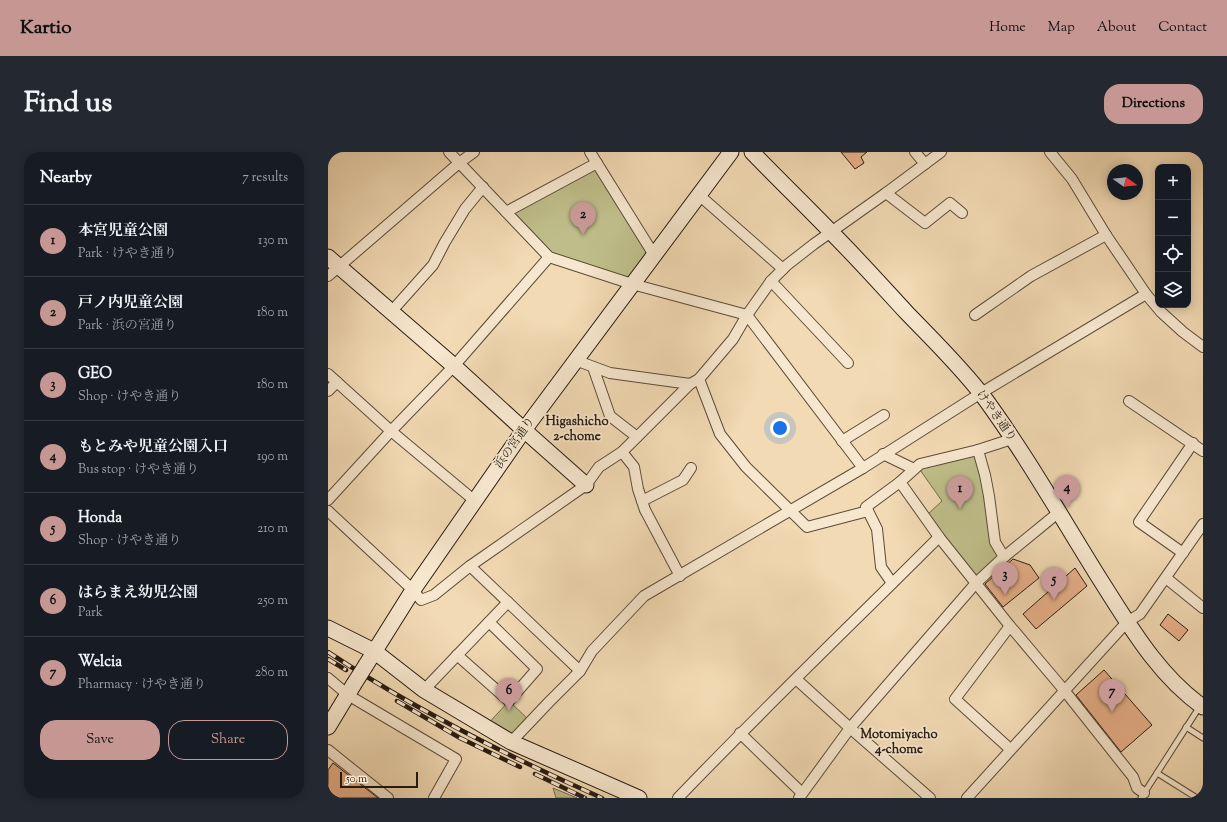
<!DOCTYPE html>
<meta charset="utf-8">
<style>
:root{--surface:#171b24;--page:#242831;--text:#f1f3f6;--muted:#9ea1a6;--line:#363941;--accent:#c59692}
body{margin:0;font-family:"Sorts Mill Goudy","Noto Serif JP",serif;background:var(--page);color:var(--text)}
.controls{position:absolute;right:12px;top:12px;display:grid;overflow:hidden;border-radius:8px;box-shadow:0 2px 10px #0003}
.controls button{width:36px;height:36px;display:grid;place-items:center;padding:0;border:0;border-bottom:1px solid var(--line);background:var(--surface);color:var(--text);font:20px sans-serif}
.compass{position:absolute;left:779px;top:12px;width:36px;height:36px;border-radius:50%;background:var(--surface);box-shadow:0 2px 10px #0003;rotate:105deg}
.scale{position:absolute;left:12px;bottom:10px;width:78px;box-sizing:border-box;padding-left:4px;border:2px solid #281c12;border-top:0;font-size:11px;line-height:14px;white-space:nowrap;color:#281c12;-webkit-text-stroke:3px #f7e7ce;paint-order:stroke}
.you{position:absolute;left:452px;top:276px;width:14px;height:14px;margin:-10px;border:3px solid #fff;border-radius:50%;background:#1a73e8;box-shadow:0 0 0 6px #1a73e833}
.badge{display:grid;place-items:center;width:26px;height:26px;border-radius:50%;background:var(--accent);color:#111;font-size:13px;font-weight:700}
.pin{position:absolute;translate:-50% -33px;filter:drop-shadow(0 1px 2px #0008)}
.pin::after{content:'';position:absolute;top:21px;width:14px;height:12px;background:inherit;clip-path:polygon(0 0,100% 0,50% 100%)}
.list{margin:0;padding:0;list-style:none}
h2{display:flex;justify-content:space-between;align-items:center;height:52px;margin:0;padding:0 16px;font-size:17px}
h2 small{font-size:13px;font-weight:400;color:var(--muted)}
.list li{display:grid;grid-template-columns:26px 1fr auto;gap:12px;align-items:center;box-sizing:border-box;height:72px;padding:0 16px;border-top:1px solid var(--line)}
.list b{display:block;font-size:15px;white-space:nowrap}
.list p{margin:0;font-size:13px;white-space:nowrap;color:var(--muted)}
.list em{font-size:13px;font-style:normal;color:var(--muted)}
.actions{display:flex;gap:8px;padding:12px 16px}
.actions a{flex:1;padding:9px 0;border:1px solid var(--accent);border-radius:16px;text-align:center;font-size:14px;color:var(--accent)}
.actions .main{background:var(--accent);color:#111}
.icon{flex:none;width:22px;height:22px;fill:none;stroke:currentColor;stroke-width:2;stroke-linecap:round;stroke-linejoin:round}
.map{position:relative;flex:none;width:875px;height:646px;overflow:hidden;border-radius:16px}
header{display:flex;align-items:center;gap:24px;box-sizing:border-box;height:56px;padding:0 20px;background:var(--accent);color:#111}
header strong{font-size:19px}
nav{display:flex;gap:22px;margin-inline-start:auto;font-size:14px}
.intro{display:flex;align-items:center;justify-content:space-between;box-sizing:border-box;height:96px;padding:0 24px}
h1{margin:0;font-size:28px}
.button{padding:10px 18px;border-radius:16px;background:var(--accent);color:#111;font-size:14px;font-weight:700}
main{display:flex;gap:24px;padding:0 24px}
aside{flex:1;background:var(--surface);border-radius:16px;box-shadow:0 2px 10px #0003}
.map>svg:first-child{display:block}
.green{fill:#bfbe8a;stroke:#746d4e}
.building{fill:#e9b18b;stroke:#281c12}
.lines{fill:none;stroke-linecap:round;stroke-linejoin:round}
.lane-casing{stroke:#5a4c3a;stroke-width:7}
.street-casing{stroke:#5a4c3a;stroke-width:12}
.secondary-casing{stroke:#281c12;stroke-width:17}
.lane{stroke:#f7e7ce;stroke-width:5}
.street{stroke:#f7e7ce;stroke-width:10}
.secondary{stroke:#f7e7ce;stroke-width:15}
.rail-casing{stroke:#281c12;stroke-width:4.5}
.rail{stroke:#f7e7ce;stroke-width:3;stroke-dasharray:9;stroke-linecap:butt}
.secondary-bridge-casing{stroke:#281c12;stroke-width:17;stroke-linecap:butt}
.secondary-bridge{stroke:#f7e7ce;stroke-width:15}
.labels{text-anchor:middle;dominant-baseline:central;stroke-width:3.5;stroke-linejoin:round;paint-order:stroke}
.street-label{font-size:12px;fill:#281c12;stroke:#f7e7ce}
.neighbourhood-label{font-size:13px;font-weight:bold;fill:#281c12;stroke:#f7e7ce}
</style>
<header>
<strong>Kartio</strong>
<nav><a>Home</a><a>Map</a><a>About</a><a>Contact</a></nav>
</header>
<div class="intro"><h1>Find us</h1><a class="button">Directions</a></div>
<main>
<aside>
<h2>Nearby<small>7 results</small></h2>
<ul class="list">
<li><span class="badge">1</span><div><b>本宮児童公園</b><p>Park · けやき通り</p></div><em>130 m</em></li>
<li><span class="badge">2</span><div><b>戸ノ内児童公園</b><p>Park · 浜の宮通り</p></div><em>180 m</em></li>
<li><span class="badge">3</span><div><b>GEO</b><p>Shop · けやき通り</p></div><em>180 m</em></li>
<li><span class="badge">4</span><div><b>もとみや児童公園入口</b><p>Bus stop · けやき通り</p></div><em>190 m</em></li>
<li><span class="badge">5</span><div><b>Honda</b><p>Shop · けやき通り</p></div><em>210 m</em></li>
<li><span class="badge">6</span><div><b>はらまえ幼児公園</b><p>Park</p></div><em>250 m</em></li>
<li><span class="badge">7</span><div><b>Welcia</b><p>Pharmacy · けやき通り</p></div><em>280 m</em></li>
</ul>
<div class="actions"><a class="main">Save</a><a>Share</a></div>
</aside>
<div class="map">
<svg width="875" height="646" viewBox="0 0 875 646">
<rect width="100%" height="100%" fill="#f2dab4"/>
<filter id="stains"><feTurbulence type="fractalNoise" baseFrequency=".005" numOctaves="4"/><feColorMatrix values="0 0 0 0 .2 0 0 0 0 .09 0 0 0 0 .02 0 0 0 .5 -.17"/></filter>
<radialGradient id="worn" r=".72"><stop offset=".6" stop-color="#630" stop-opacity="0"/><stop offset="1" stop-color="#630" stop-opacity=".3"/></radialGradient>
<g class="green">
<polygon points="269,11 321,103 304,132 221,105 182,63"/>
<polygon points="646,300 655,326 671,405 649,425 599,363 614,349 592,318 600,312"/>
<polygon points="181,549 202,569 183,590 158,574"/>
<polygon points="225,636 249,646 228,646"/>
</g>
<g class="building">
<polygon points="513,0 539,0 533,5 536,11 527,17"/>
<polygon points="685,407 702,413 711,426 675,455 657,432"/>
<polygon points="747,416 759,434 708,477 695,462"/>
<polygon points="840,462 860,478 851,489 832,473"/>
<polygon points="776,518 824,573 793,600 748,543"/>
<polygon points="5,611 50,646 0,646 0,618"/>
</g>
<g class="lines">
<g class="lane-casing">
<g id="lane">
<polyline points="858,575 875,586"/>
<polyline points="829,621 869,646"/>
<polyline points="813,646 872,554"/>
</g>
</g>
<g class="street-casing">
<g id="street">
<polyline points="121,0 221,105 304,132 419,163 535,316"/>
<polyline points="262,0 326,103"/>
<polyline points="587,0 597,12"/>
<polyline points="722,0 744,27 778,83 818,142 833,160 855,180 875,195"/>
<polyline points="558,41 597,71 622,51 634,61"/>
<polyline points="371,43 455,117"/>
<polyline points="178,60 269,11"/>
<polyline points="0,124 131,11 146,0"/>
<polyline points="443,129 520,211"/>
<polyline points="63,160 105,113 117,90 137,57 155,35"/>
<polyline points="647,163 703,124 778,83"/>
<polyline points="247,208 282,221 362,232"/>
<polyline points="265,215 282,264 309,285"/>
<polyline points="0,222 63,279 147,349"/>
<polyline points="371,227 392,282 418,315 479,375 540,359"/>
<polyline points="0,239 9,230"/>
<polyline points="801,249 875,299"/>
<polyline points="684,287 650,298 592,312 572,330 611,385 682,474 736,538 805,625 809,636 816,641"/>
<polyline points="514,289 556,263"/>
<polyline points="650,298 657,323 661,344 667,390 676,405"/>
<polyline points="294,300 306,315 310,337 317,358 352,424"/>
<polyline points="555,302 586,317"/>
<polyline points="0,348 63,279 126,214 221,105"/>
<polyline points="314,349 355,328 363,316"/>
<polyline points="0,359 85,438 93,448 106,443 142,414 258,333 271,315 294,300 362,232 371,227 405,187 419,163 443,129 459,113 486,92 558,41 613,0"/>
<polyline points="855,401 811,370 865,291"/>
<polyline points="142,414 252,519"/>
<polyline points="838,426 875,456"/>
<polyline points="564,431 553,415 549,377 538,355 572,330"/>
<polyline points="682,474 627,547 682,597"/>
<polyline points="129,503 181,549 209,517 161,470"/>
<polyline points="0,526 20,543 128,607 106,646"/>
<polyline points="468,527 522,576 602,646"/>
<polyline points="96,538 180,450"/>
<polyline points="412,581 474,641"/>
<polyline points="183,590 221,550 252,519 264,499 316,444 535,316 653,241 818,142"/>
<polyline points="0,598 60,646"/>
<path d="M 350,646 C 435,557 524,472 611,385"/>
<polyline points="471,646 522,576 648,431 676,405 731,360"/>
<polyline points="639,646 799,470 812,462 875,372"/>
</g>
</g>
<g class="secondary-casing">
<g id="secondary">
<path d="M 424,0 C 450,27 477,53 503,80 C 529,106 554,134 579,161 C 605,188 632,214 655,244 C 699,304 736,370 775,432 C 803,476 831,524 875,555"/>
<polyline points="0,105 126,214 196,278 258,333"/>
<polyline points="0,476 46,499 96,538 183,590 311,646"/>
<polyline points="38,513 85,438 196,278 403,0"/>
<polyline points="0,575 26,532"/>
</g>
</g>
<use href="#lane" class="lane"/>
<use href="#street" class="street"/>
<use href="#secondary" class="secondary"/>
<g class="rail-casing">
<g id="rail">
<path d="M 0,500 C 86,557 179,604 274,646"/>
<polyline points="0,507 18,518"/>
<polyline points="69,549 132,586 192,615"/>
<polyline points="207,622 257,646"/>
</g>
</g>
<use href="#rail" class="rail"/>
<g class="secondary-bridge-casing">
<polyline id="secondary-bridge" points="26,532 38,513"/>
</g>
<use href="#secondary-bridge" class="secondary-bridge"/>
</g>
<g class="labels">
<g class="street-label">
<text transform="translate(668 264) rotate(55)">けやき通り</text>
<text transform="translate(187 291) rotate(-55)">浜の宮通り</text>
</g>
<g class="neighbourhood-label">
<text x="249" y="270">Higashicho<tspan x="249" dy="15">2-chome</tspan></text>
<text x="571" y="583">Motomiyacho<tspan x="571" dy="15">4-chome</tspan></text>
</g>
</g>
<rect width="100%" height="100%" filter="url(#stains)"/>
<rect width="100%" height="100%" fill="url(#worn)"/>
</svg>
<div class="controls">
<button>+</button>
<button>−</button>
<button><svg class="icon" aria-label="locate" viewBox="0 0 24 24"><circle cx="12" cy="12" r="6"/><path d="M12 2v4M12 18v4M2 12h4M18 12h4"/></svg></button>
<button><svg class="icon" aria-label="layers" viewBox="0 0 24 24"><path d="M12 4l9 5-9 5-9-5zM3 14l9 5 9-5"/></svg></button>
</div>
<svg class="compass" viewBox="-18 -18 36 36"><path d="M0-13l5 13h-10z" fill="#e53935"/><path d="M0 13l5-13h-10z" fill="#9ea1a6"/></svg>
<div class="scale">50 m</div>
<div class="you"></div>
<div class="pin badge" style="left:632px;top:357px">1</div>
<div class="pin badge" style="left:255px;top:83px">2</div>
<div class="pin badge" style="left:677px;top:443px">3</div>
<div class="pin badge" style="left:739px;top:356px">4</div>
<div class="pin badge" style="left:726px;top:448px">5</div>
<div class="pin badge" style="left:181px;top:559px">6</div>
<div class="pin badge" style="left:784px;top:560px">7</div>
</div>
</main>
